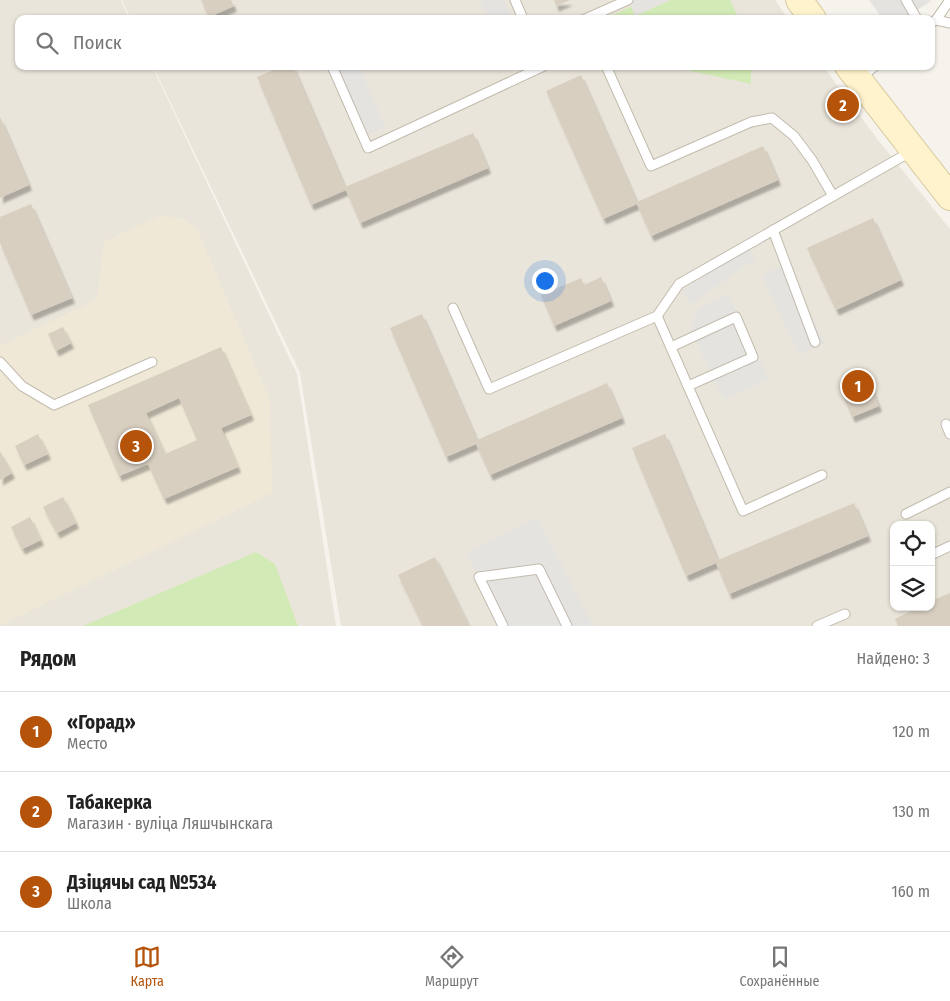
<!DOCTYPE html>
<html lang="ru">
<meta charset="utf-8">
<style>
:root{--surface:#fff;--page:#f6f6f6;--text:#222;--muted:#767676;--line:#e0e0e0;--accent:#b45309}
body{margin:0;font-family:"Fira Sans Condensed",sans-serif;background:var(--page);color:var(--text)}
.controls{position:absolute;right:15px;bottom:15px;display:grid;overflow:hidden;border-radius:10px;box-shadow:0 1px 4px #0004}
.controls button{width:45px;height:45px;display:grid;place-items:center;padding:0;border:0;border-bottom:1px solid var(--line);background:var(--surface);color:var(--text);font:25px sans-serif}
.you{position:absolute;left:544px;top:280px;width:18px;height:18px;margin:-12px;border:4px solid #fff;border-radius:50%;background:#1a73e8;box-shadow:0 0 0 8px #1a73e833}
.badge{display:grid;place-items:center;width:32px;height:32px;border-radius:50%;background:var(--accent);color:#fff;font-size:16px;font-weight:700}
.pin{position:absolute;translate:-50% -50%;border:2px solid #fff;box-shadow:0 1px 5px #0006}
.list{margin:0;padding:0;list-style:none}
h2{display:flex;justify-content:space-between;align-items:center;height:65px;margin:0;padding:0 20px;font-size:21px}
h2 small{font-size:16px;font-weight:400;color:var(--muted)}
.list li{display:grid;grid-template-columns:32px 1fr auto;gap:15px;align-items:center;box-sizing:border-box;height:80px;padding:0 20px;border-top:1px solid var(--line)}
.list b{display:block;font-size:19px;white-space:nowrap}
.list p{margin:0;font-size:16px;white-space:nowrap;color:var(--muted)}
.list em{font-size:16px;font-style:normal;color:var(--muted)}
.icon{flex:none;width:28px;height:28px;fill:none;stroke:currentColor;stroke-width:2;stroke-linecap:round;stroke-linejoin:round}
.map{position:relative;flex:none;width:950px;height:626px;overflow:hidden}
.search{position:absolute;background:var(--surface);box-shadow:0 1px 4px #0004;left:15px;right:15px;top:15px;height:55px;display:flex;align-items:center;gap:12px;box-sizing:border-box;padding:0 18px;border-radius:10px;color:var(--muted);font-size:19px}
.sheet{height:305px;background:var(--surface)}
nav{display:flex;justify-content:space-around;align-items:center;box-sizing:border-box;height:70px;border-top:1px solid var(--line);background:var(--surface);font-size:14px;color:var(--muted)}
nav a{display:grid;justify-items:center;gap:2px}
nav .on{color:var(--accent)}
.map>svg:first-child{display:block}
.residential{fill:#eae5da;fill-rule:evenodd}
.education{fill:#efe8d6}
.green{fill:#d2eab5}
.parking{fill:#e5e3e0}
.building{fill:#d8cfc1;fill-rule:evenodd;filter:url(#shadow)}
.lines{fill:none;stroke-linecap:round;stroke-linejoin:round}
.service-casing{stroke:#c2bbae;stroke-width:11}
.secondary-casing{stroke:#d6c79b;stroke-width:28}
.service{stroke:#fff;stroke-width:9}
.secondary{stroke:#fff3cd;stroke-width:26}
</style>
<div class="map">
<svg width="950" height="626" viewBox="0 0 950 626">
<defs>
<filter id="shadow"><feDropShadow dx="3" dy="5.5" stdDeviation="1" flood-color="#0004"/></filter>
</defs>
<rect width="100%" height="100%" fill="#f6f3ec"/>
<g class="residential">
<polygon points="0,0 121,0 129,19 19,19 19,66 152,66 297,374 336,626 0,626"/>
<polygon points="122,0 775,0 788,19 131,19"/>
<path d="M 153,66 L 823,66 L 878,140 L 950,229 L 950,626 L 341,626 L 300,373 ZM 894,525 L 931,525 L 931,607 L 894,607 Z"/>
</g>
<polygon class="education" points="161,215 183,219 197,229 270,400 272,493 2,625 0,622 0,346 97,299 104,242"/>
<g class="green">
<polygon points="645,0 730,0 739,19 604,19"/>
<polygon points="668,66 751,66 751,84"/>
<polygon points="256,552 275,564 298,626 83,626"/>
</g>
<g class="parking">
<polygon points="480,0 504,0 513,19 489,19"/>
<polygon points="628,0 671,0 635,16"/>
<polygon points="869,0 931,0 927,4 901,19 883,19"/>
<polygon points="339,66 359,66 385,127 362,136 333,69"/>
<polygon points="746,245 755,259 691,304 682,291"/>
<polygon points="786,264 825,343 799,355 762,276"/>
<polygon points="728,294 769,379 724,400 690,329 698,308"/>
<polygon points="537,517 593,626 504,626 466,553"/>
</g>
<g class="building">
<polygon points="201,0 231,0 234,6 209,17"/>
<polygon points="554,0 570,0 556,6"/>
<polygon points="283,66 293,66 345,187 473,133 488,168 360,223 346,190 311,205 257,77"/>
<polygon points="581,75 637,202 763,146 778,180 651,236 637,204 603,219 546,91"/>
<polygon points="0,117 29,185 0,198"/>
<polygon points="31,204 72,298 31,315 0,243 0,217"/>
<polygon points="873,218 901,280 836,310 807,248"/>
<polygon points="601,277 611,301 554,326 541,295 581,278 584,285"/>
<polygon points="422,314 477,440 607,383 622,418 490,475 476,444 446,457 390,328"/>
<polygon points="63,327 71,343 56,351 48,334"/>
<path d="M 221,347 L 251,415 L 221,428 L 238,467 L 164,499 L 148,464 L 119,476 L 88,405 ZM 179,398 L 197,440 L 165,454 L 146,413 Z"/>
<polygon points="869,382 879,406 852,417 842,393"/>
<polygon points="38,434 48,454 24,465 15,446"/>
<polygon points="665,434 718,560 854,503 868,536 729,594 716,563 686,576 632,448"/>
<polygon points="0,451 12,473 0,480"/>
<polygon points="63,497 76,523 57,533 43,507"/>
<polygon points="30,517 41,540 22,549 11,527"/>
<polygon points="435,557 453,593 469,626 423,626 398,575"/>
<polygon points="950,593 950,626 898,626 895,619 919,607 931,607 931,601"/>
</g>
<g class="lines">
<g class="service-casing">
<g id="service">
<polyline points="515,0 523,19"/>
<polyline points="906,0 917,19"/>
<polyline points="585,19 628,0"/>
<polyline points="936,20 950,23"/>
<polyline points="931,23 936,20 950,0"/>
<polyline points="332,66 368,148 544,66"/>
<polyline points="606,66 651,166 751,122 772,118 794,136 812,160 833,196"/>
<polyline points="860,78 875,66"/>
<polyline points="773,230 815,342"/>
<polyline points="453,308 489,389 657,316 679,284 912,151"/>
<polyline points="657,316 743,511 822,475"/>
<polyline points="671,347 736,317 753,357 688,386"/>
<polyline points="0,362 22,386 54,405 152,362"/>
<polyline points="946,424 950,434"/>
<polyline points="906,514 950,492"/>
<polyline points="931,555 950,546"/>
<polyline points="503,626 479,577 539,569 567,626"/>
<polyline points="817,626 845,614"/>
</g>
</g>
<g class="secondary-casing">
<g id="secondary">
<polyline points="799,0 813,19"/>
<polyline points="848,66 950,197"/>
</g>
</g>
<use href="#service" class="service"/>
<use href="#secondary" class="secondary"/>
</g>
</svg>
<div class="controls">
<button><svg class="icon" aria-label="locate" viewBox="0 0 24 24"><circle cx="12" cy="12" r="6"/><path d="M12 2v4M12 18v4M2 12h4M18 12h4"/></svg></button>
<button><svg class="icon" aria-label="layers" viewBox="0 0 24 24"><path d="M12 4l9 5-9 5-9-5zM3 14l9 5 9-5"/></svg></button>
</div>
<div class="you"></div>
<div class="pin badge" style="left:858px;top:386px">1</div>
<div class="pin badge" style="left:843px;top:105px">2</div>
<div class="pin badge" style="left:136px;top:446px">3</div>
<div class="search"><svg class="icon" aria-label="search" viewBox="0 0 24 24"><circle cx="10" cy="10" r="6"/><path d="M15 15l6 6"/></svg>Поиск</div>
</div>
<section class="sheet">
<h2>Рядом<small>Найдено: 3</small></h2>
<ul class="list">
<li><span class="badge">1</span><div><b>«Горад»</b><p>Место</p></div><em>120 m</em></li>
<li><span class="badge">2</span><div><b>Табакерка</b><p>Магазин · вуліца Ляшчынскага</p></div><em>130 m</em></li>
<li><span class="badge">3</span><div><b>Дзіцячы сад №534</b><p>Школа</p></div><em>160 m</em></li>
</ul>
</section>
<nav>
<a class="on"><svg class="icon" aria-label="map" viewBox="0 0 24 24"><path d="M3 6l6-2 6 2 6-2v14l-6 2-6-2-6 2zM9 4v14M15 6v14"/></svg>Карта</a>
<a><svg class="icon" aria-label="directions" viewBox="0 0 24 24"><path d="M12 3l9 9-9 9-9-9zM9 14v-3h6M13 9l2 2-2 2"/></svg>Маршрут</a>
<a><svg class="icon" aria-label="saved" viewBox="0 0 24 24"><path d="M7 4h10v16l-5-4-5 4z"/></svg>Сохранённые</a>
</nav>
